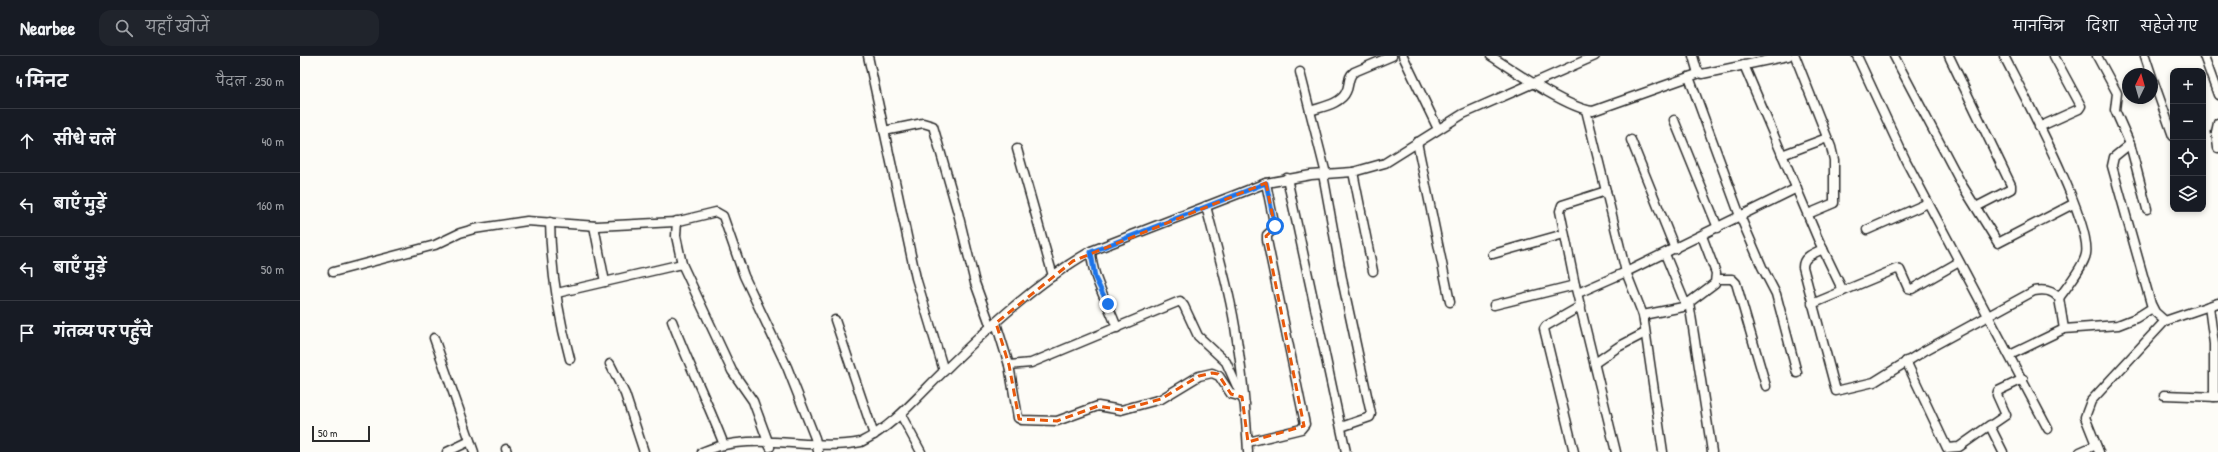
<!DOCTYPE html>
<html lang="hi">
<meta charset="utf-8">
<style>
:root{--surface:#171b24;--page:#20242c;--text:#f1f3f6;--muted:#9ea1a6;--line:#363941}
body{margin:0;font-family:"Patrick Hand","Playpen Sans Deva",sans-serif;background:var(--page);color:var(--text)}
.controls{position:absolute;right:12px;top:12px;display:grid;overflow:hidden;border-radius:8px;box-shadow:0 2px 6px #0003}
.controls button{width:36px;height:36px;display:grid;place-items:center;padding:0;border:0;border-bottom:1px solid var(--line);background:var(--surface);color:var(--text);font:20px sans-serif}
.compass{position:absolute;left:1822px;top:12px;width:36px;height:36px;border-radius:50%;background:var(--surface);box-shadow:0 2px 6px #0003;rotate:5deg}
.scale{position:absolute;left:12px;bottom:10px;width:58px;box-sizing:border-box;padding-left:4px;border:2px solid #2b2b2b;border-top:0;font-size:11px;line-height:14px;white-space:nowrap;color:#2b2b2b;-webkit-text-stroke:3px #fdfcf7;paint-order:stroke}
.stop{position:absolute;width:12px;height:12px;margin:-9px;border:3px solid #1a73e8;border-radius:50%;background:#fff}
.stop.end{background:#1a73e8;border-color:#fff;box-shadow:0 1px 4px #0008}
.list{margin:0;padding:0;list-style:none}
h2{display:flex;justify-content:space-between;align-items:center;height:52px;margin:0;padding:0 16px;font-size:17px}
h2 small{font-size:13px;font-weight:400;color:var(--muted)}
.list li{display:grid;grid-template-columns:26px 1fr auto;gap:12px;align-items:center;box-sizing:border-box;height:64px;padding:0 16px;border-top:1px solid var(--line)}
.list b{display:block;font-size:15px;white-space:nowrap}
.list em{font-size:13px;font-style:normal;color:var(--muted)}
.icon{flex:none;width:22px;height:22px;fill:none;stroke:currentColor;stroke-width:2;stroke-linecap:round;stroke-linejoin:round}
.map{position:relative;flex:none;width:1918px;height:396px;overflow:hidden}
header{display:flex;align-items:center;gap:24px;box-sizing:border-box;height:56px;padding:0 20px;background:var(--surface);border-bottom:1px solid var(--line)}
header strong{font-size:19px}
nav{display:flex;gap:22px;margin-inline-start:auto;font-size:14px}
.search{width:280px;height:36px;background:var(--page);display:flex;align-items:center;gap:10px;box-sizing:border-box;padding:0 14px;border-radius:12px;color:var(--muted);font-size:15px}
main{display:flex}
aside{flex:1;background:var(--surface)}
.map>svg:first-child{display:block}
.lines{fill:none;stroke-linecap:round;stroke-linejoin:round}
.street-casing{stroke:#2b2b2b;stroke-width:11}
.street{stroke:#fdfcf7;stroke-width:8}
.route{stroke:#1a73e8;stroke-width:5}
.marked{fill:none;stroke:#e8590c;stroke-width:3;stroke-dasharray:8 5;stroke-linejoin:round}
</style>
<header>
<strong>Nearbee</strong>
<div class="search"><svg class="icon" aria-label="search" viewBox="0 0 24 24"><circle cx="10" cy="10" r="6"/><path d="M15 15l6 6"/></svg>यहाँ खोजें</div>
<nav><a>मानचित्र</a><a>दिशा</a><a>सहेजे गए</a></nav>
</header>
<main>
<aside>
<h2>4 मिनट<small>पैदल · 250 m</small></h2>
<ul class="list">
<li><svg class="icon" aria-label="ahead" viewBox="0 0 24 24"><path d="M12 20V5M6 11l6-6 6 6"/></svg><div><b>सीधे चलें</b></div><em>40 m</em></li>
<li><svg class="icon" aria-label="left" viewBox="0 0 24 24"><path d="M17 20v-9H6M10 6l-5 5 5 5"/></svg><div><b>बाएँ मुड़ें</b></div><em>160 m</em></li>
<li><svg class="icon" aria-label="left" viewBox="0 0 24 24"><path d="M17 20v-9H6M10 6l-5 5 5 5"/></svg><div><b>बाएँ मुड़ें</b></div><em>50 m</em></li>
<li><svg class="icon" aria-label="arrive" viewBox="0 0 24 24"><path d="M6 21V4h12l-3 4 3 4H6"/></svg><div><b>गंतव्य पर पहुँचे</b></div></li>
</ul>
</aside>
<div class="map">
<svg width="1918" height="396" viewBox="0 0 1918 396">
<rect width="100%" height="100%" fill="#fdfcf7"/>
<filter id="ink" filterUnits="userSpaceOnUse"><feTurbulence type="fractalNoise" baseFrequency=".025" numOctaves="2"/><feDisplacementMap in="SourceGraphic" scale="8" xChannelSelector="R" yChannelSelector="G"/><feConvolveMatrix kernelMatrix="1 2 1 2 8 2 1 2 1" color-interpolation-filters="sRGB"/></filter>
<g filter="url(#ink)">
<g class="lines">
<g class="street-casing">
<g id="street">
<polyline points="568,0 616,222 644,315"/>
<polyline points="1103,0 1138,73"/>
<path d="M 1191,0 C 1214,15 1267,52 1293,55 L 1400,17"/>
<polyline points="1393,0 1397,14 1402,18 1488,0"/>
<polyline points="1495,0 1531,91 1534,104 1534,147 1508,158"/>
<polyline points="1557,0 1606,105 1748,373"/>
<polyline points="1594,0 1662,129 1698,187 1773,148"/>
<polyline points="1649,0 1711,129 1711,133 1676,151"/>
<path d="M 1704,0 C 1722,36 1792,165 1786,198 C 1784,210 1766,232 1759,242"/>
<polyline points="1797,0 1817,37 1815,54 1830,88 1847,153"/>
<polyline points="1845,0 1851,18"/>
<polyline points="1904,0 1918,39"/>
<polyline points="1444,9 1518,183 1543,235"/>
<polyline points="1000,16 1026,118"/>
<polyline points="1389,21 1440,160 1462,211 1476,238 1497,317"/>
<polyline points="1852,21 1873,80"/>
<polyline points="1286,54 1326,216 1343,259 1363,396"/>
<path d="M 1010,55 C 1021,51 1041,48 1046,36 C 1050,29 1047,21 1054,16 L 1092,0"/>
<polyline points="1374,64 1418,172"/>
<polyline points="1918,67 1916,76 1918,92"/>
<polyline points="1739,71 1779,53 1781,50 1754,0"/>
<polyline points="584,75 623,67 633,70 658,157 675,227 691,271"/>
<polyline points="1331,84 1375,193"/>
<polyline points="1117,86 1150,246"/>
<polyline points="1830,88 1814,101 1812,110 1851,248 1855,256 1865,265"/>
<polyline points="717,93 753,220"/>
<polyline points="1482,99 1527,82"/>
<polyline points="1053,116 1073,215"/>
<polyline points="1023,118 1043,228 1071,358 1070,361 1041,371"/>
<polyline points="987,122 1046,396"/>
<polyline points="1306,135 1262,149 1260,155 1275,229 1316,396"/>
<path d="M 906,150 C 917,194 931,239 937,284 C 943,321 946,358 948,396"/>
<polyline points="377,165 376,180 382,208 432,315 453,345 470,391"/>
<path d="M 250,166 C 251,212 258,259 270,303"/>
<polyline points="294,170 305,226"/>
<polyline points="1567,174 1628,147"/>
<path d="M 1523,193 C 1515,197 1503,200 1503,211 L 1536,335 L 1574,326 L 1624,295 L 1734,235 C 1744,233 1752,234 1759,242 L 1764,273"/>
<path d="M 791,195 C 792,223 808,246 817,272"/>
<polyline points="1193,198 1264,178"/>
<polyline points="1365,198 1386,249"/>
<polyline points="33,216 135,189 160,177 174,173 227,165 297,170 375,166 416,156 423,160 444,220 487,311 515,382 518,395"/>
<polyline points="1417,223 1432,223 1436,227 1466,330"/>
<polyline points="257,237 382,208"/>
<polyline points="1278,237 1326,216 1497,132"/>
<polyline points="1389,246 1412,396"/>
<polyline points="1512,248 1596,213 1600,214 1608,232 1612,233 1659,206"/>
<polyline points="1194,249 1275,229"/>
<polyline points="1909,250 1914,288 1914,341"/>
<polyline points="1343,259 1383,251 1415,227 1416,217 1402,180"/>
<polyline points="535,264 574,379"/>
<path d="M 372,265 C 388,307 408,347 424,389"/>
<polyline points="696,267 709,309 718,362 722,364 757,365 798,350 821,354 861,343 899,320 912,317 919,320 931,338 942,341"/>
<polyline points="134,282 174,396"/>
<polyline points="1710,299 1764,273 1818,269 1836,262 1852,252"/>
<polyline points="1606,305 1647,392 1659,391 1690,369"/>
<polyline points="1295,307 1318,291 1345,277"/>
<polyline points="310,308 325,338 344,396"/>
<polyline points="709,309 731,307 880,245 884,250 898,280 926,306 945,348"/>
<polyline points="1864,339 1918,341"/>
<polyline points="601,359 621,396"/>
<polyline points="948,386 1001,373 1005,368 967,184 967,179 975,172 966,127"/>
<polyline points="206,393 207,396"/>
<polyline points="147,396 170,385"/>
<path d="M 402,396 C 453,374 511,396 561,386 C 594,370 617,341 643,316 C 688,272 737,226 791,195 L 966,127 L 1011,119 L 1053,116 L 1085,107 L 1163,58 L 1295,0"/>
<polyline points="1274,396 1244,273 1246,270 1281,250"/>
<polyline points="1703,396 1690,370 1706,359 1697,339 1698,335 1723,323"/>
<polyline points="1780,396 1796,389"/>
<polyline points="1799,396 1785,361 1791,345 1865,265 1918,247"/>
</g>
</g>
<use href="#street" class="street"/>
</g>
</g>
<g class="lines" filter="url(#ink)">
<polyline class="route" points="808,248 795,222 791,196 966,127 975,170"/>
</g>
<path class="marked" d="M 966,127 L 975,172 L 966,180 L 1004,370 L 948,386 L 942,341 L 931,338 L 918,318 L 912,317 L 899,320 L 861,343 L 821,354 L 798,350 L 757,365 L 719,363 L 709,309 L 696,267 L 773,205 Z"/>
</svg>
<div class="controls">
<button>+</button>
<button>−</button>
<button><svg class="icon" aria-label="locate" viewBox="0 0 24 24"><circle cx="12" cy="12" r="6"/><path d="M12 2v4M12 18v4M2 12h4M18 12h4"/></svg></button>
<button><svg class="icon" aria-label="layers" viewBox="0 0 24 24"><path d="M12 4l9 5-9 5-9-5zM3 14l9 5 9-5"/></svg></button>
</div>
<svg class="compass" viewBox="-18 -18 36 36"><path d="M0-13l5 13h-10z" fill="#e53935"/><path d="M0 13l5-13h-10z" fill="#9ea1a6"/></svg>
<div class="scale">50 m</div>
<div class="stop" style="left:975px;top:170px"></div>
<div class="stop end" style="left:808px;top:248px"></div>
</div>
</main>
